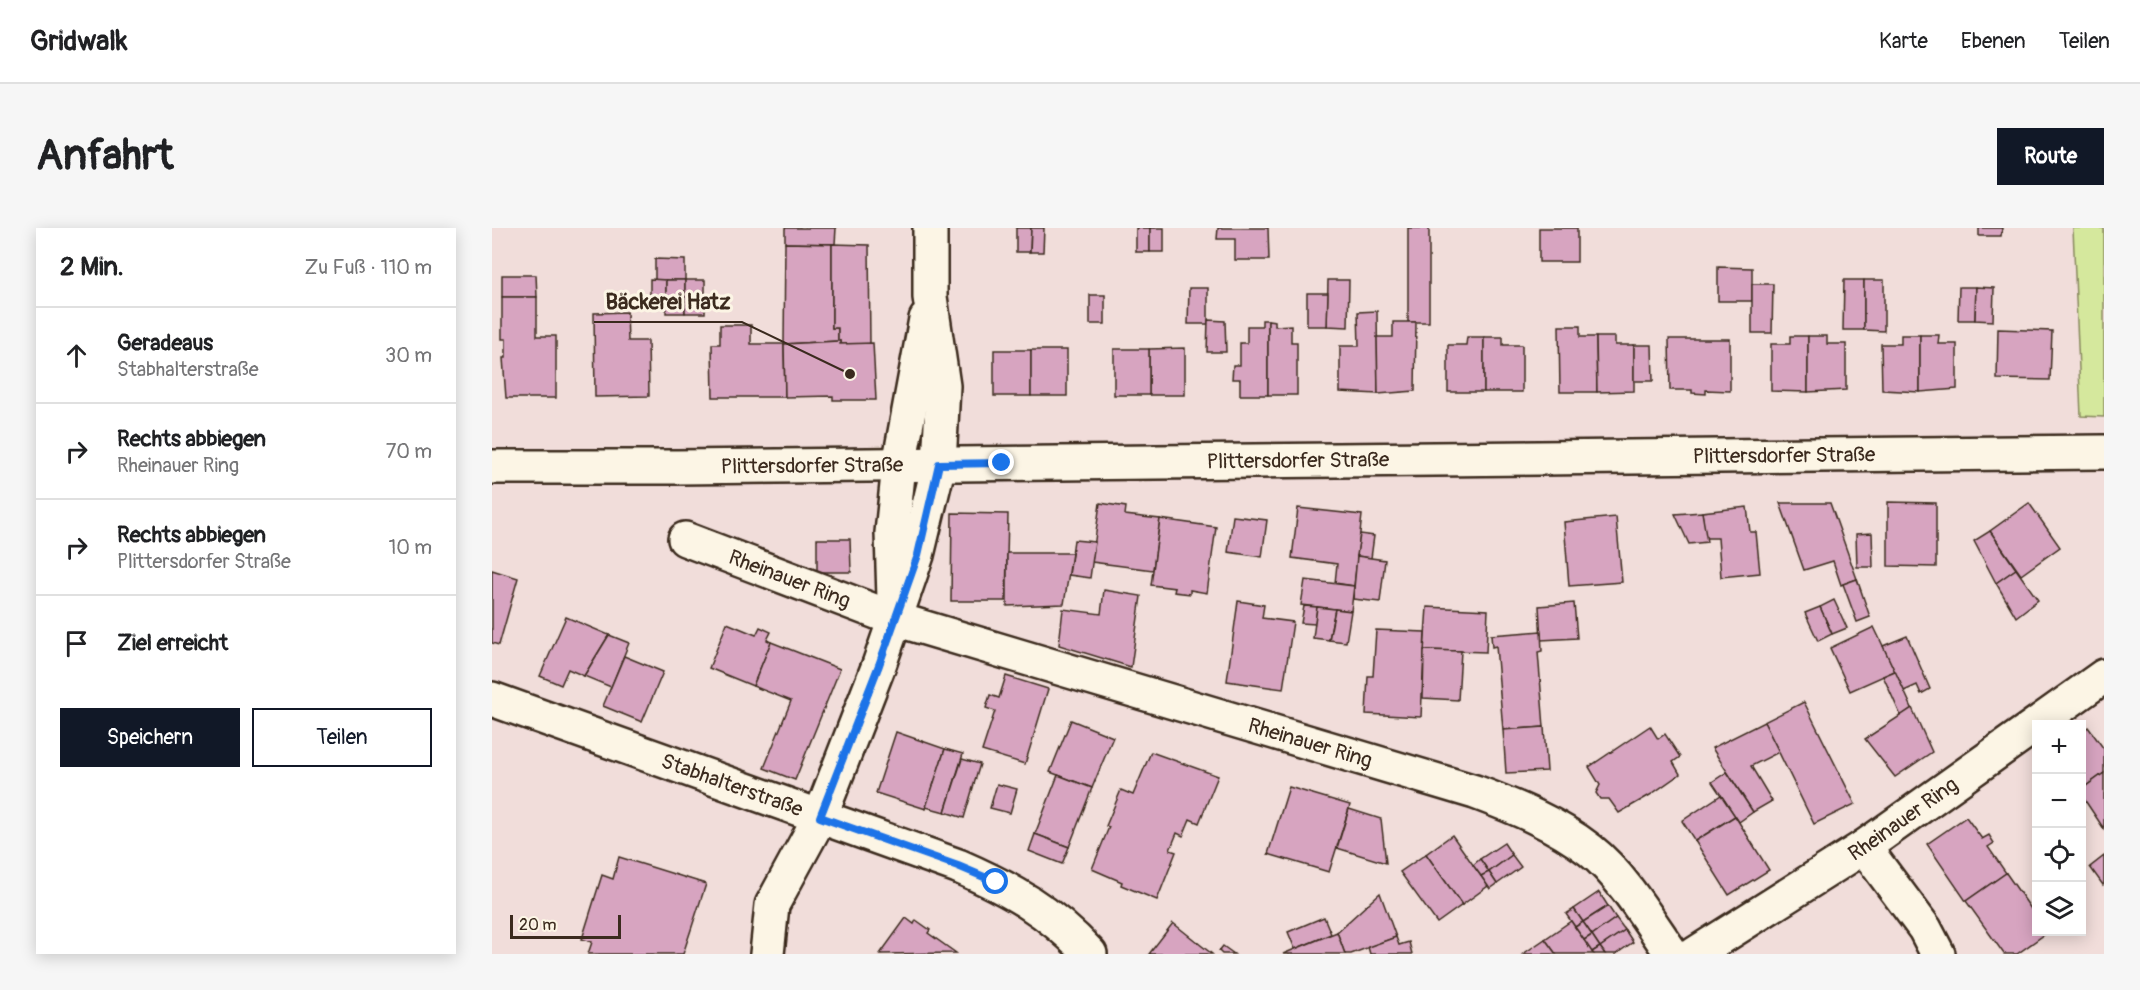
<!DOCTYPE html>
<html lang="de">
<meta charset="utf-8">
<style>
:root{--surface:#fff;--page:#f6f6f6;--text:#202124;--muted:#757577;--line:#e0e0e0;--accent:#111827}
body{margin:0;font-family:Pangolin,sans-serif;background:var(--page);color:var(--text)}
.controls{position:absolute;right:18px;bottom:18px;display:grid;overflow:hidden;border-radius:0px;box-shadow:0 3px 15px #0003}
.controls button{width:54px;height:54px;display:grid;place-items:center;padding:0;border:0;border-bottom:2px solid var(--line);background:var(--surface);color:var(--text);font:30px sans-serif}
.scale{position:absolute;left:18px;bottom:15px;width:111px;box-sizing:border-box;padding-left:6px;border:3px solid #3b2a1e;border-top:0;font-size:16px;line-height:21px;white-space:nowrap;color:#3b2a1e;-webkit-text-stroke:4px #fcf5e5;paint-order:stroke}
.stop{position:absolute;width:18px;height:18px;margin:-14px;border:4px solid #1a73e8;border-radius:50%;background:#fff}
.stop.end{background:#1a73e8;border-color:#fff;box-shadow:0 2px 6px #0008}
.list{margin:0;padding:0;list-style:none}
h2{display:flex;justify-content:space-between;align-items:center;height:78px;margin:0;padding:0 24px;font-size:26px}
h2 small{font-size:20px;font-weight:400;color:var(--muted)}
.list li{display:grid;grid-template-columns:39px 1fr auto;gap:18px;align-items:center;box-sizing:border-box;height:96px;padding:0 24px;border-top:2px solid var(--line)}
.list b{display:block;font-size:22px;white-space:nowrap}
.list p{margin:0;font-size:20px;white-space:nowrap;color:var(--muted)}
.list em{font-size:20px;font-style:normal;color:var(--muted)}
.actions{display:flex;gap:12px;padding:18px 24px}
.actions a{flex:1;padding:14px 0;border:2px solid var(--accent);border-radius:0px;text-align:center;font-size:21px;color:var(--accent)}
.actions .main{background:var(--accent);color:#fff}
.icon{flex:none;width:33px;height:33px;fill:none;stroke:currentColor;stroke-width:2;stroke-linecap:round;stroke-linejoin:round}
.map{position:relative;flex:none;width:1612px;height:726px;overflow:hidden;border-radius:0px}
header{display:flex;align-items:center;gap:36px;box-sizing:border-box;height:84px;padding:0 30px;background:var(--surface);border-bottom:2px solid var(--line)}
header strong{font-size:28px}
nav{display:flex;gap:33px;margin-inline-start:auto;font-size:21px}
.intro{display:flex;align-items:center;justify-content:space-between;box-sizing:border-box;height:144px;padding:0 36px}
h1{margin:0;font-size:42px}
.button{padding:15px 27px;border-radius:0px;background:var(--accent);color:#fff;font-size:21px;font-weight:700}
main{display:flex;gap:36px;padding:0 36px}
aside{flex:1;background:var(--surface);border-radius:0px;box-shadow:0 3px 15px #0003}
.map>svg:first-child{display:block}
.green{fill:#d5e89d;stroke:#88895e;stroke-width:1.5}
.building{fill:#d7a4c0;stroke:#3b2a1e;stroke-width:1.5}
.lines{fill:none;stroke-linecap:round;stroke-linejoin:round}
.minor-casing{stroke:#3b2a1e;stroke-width:38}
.tertiary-casing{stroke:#3b2a1e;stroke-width:38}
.minor{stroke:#fcf5e5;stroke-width:33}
.tertiary{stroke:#fcf5e5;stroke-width:33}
.route{stroke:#1a73e8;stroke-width:8}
.labels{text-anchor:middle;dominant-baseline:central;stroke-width:6;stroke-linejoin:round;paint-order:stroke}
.street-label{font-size:21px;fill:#3b2a1e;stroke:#fcf5e5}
.leader{fill:none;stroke:#3b2a1e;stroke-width:2}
.callout-dot{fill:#3b2a1e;stroke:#fcf5e5;stroke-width:2}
.callout-label{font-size:22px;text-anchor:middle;font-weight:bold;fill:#3b2a1e;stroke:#fcf5e5;stroke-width:6;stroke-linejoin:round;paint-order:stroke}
</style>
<header>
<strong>Gridwalk</strong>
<nav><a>Karte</a><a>Ebenen</a><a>Teilen</a></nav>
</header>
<div class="intro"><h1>Anfahrt</h1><a class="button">Route</a></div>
<main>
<aside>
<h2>2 Min.<small>Zu Fuß · 110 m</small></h2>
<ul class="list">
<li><svg class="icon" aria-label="ahead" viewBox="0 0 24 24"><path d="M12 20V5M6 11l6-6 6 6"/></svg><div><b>Geradeaus</b><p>Stabhalterstraße</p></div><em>30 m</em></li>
<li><svg class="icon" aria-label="right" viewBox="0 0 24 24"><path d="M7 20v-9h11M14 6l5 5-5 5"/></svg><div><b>Rechts abbiegen</b><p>Rheinauer Ring</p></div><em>70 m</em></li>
<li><svg class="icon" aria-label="right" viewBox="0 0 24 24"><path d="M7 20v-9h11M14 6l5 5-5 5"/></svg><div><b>Rechts abbiegen</b><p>Plittersdorfer Straße</p></div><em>10 m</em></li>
<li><svg class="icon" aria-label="arrive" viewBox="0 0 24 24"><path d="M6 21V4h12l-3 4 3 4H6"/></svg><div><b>Ziel erreicht</b></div></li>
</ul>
<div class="actions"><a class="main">Speichern</a><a>Teilen</a></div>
</aside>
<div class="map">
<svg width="1612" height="726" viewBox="0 0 1612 726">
<rect width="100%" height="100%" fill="#f1ddda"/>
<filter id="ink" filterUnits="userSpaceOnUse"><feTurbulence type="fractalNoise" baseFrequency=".0167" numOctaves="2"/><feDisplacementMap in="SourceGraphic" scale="12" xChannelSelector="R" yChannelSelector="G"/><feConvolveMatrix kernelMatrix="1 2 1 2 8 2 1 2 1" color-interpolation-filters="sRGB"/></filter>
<g filter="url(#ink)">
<polygon class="green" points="1581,0 1612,0 1612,189 1589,188"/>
<g class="building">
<polygon points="293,0 344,0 343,16 293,15"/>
<polygon points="524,0 539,0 538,24 524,24"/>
<polygon points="539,0 552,0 551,24 538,24"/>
<rect x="644" y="0" width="14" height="24"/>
<rect x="658" y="0" width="14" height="24"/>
<polygon points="726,0 776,0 777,32 743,32 743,11 725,11"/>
<rect x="916" y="0" width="21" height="94"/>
<rect x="1047" y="0" width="38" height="34"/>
<polygon points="1487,0 1510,0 1509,8 1487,8"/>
<polygon points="293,15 340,16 340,100 346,100 346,113 292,116"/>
<polygon points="340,16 377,17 378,116 348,116 348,113 346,113 346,100 340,100"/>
<polygon points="163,31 193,32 193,52 163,52"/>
<polygon points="1226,39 1260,40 1260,73 1226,73"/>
<polygon points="10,47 44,47 45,69 10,69"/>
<polygon points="158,51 174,52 174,82 169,78 158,78"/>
<rect x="174" y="52" width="19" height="33"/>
<rect x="193" y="52" width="20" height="33"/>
<polygon points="836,52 857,52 856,99 835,98"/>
<polygon points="1352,52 1372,52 1372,102 1351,102"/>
<polygon points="1372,52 1392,52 1392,103 1372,102"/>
<polygon points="1260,56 1281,56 1280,105 1260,105"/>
<polygon points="1467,59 1484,59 1483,92 1466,92"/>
<polygon points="1484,59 1502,60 1501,93 1483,92"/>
<polygon points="697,60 716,60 716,96 696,96"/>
<polygon points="815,65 836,65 835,98 815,98"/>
<rect x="598" y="67" width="15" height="29"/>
<polygon points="10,69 45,69 45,108 64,108 64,170 14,170 11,130 14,130 14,111 10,111"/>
<polygon points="885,83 886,166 848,164 848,118 867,118 866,84"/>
<polygon points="135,84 136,113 156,113 157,168 103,169 102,85"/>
<polygon points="716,92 733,93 734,124 715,124"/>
<polygon points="770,92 776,92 776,167 748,167 748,151 740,151 741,137 748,137 748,115 755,115 755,98 770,98"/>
<polygon points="776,92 783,93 783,98 799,97 799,114 805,114 805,167 776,167"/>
<polygon points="901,94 924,94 923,163 886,166 885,109 901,109"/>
<polygon points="228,97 259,97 259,116 292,116 293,169 221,169 220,116 228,116"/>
<polygon points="1067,98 1088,98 1088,109 1104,109 1105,164 1068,164"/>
<polygon points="1506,101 1560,103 1558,152 1505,151"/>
<polygon points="1409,107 1428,107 1428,164 1390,162 1389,116 1409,116"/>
<polygon points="1428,107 1447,107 1446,116 1465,116 1465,161 1428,164"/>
<polygon points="1298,108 1316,108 1316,164 1279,163 1279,116 1298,116"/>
<polygon points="1316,108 1335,108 1335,116 1354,116 1354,162 1316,164"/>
<polygon points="975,109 992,109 992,164 956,164 956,117 974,117"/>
<polygon points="992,109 1011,109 1011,117 1030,117 1030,164 992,164"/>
<polygon points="1104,109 1123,109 1123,117 1142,117 1142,163 1105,164"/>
<polygon points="1177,111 1238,111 1238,163 1214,162 1214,166 1200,165 1200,162 1178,162"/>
<polygon points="346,113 348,113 348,116 381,115 384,172 341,172 341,168 293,169 292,116"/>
<polygon points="1142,117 1160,117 1161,153 1142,153"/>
<polygon points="693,120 693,167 657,167 657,121"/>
<rect x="622" y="121" width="35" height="46"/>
<rect x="502" y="122" width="37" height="46"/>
<rect x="539" y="122" width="36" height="46"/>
<polygon points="1396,274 1444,275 1444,339 1396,338"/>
<polygon points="608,275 634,279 633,287 668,291 661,342 600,334"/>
<polygon points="1288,275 1338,275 1365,351 1349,357 1341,333 1312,342"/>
<polygon points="1537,275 1568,319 1529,347 1498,303"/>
<polygon points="1255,279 1258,304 1264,304 1268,345 1229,349 1226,310 1213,310 1210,284"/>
<polygon points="806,280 870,287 862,358 843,355 845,336 800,330"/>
<polygon points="1210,284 1215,314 1197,316 1183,286"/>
<polygon points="460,285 516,286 514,373 459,373"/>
<polygon points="741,288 775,292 770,329 736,324"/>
<polygon points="1124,289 1130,354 1077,358 1072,294"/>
<polygon points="668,291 724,299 715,365 698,362 698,366 682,364 683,360 659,357"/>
<polygon points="1498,303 1524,341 1504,355 1482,313"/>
<polygon points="1380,305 1381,339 1365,339 1364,306"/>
<polygon points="868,306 882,308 879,330 865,328"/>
<polygon points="325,311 358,311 359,344 325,344"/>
<polygon points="582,312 603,314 598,350 577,347"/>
<polygon points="515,325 580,325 572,376 515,378"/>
<polygon points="865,328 893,332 888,374 861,371"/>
<polygon points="1524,341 1546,372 1524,389 1504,355"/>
<polygon points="0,342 26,350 7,417 0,415"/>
<polygon points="1365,351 1378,389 1365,394 1351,356"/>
<polygon points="813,352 862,358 859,383 809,377"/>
<polygon points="612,362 649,368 639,439 567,417 571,381 609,386"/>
<polygon points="1342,372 1355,400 1340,406 1328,379"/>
<polygon points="746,373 772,377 770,390 801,394 791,461 735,453"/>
<polygon points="1082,375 1085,410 1049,412 1047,378"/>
<polygon points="812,378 825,379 823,396 809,395"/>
<polygon points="825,379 843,381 837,412 821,410"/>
<polygon points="935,379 996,382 994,424 932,422"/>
<polygon points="1328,379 1340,406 1326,413 1313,385"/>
<polygon points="843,381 859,383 854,414 837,412"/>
<polygon points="74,389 117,407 92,448 76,441 69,457 48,448"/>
<polygon points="235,395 264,407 268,399 279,404 275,412 279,414 261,458 217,440"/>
<polygon points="1382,399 1403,443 1358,463 1338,420"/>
<polygon points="884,402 933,404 929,489 874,486 876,448 881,448"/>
<polygon points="1049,403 1050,423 1046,424 1052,499 1011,502 1004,418 1000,419 999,407"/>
<polygon points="117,407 137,415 119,459 92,448"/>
<polygon points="1415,408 1438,461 1429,466 1425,457 1412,463 1391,418"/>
<polygon points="279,414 348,441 303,552 272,540 299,473 261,458"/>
<polygon points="932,422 969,423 966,472 931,470"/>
<polygon points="132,428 171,444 150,494 111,478"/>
<polygon points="1403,443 1420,480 1409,488 1391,448"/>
<polygon points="514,448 556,461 533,536 490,523 503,483 494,480 498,467 507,470"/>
<polygon points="1312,474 1363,576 1322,596 1272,494"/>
<polygon points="1420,480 1440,524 1403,549 1373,511"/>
<polygon points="579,492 621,509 600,560 558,544"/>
<polygon points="1272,494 1287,524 1259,538 1280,573 1261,584 1220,520"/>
<polygon points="1158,498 1166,511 1173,506 1188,529 1181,534 1188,546 1158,567 1127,585 1117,571 1108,571 1104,565 1108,557 1097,539"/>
<polygon points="1052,499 1055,543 1014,545 1011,502"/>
<polygon points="1596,499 1612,521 1612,545 1590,561 1590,504"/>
<polygon points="404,504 453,521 434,581 384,565"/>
<polygon points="453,521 471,526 453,584 434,579"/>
<polygon points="659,524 726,548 707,595 698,591 691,608 685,605 678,622 684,624 665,672 629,657 630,654 600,641 617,599 614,598 629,562 641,567"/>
<polygon points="470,531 488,536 472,590 453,584"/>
<polygon points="1235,544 1261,584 1247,594 1220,554"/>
<polygon points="1612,545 1612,601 1590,568 1590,561"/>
<polygon points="566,547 600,560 577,619 543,606"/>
<polygon points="505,556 525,561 518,585 498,580"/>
<polygon points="797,559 858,577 837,644 776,626"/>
<polygon points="1229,567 1243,588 1203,613 1190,593"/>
<polygon points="857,581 889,591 894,635 845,620"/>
<polygon points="1243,588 1277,642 1237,667 1203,613"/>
<polygon points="1474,589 1490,611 1497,607 1502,615 1496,619 1514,645 1474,673 1435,616"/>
<polygon points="543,606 577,619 570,636 537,623"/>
<polygon points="960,607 996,658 970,677 934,626"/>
<polygon points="1012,615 1020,627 997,644 988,631"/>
<polygon points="934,626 970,677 945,695 908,644"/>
<polygon points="1020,627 1029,639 1005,656 997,644"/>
<polygon points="1612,628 1612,656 1611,657 1598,639"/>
<polygon points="127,629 214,656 191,726 96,726 100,714 90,711 110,647 121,651"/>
<polygon points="988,631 997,644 989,648 981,637"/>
<polygon points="997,644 1005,656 998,661 989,648"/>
<polygon points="1514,645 1544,688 1544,704 1556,704 1525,726 1512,726 1474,673"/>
<polygon points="1107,664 1116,678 1091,694 1082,681"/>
<polygon points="888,665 904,709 859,726 853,726 845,704"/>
<polygon points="1116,678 1124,690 1100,707 1091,694"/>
<polygon points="1082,681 1091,694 1083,699 1074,686"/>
<polygon points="832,689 839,706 803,721 796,704"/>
<polygon points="414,690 422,696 424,692 438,702 436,705 464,725 388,726"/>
<polygon points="1124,690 1133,702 1108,719 1100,707"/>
<polygon points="1079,693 1083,699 1102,726 1064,726 1053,711"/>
<polygon points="1091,694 1100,707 1092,712 1083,699"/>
<polygon points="681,695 720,726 657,726"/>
<polygon points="1133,702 1141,714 1124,726 1113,726 1108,719"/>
<polygon points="845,704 853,726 791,726 803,721"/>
<polygon points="1100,707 1108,719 1100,724 1092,712"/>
<polygon points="904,709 907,717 917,714 920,726 878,726 876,719"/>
<polygon points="1053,711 1064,726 1031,726"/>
<polygon points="731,718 742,726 730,726 727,723"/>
<polygon points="1108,719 1113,726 1102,726 1100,724"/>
</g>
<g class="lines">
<g class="minor-casing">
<g id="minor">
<path id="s1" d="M 193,311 L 403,391 L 983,564 C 1023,579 1063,595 1098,622 C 1130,647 1157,693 1180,726"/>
<polyline points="402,371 400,305 407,237"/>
<path id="s2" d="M 0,471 L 466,638 C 519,661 558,683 598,726"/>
<polyline points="1372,619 1433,701 1446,726"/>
<polyline points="275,726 280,677 328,589 387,437 425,327 447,236"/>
<path id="s3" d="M 1203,726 L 1372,619 L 1612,448"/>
</g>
</g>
<g class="tertiary-casing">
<g id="tertiary">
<polyline points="438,0 438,69 451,158 447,236"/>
<polyline points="407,237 434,91"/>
<path id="s4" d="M 0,239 L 185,239 L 1612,224"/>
</g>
</g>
<use href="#minor" class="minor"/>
<use href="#tertiary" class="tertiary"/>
</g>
</g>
<g class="lines" filter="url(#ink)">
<polyline class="route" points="504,654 466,638 328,589 387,437 426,327 447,236 510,235"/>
</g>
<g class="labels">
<g class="street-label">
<text stroke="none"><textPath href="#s4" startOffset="1292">Plittersdorfer Straße</textPath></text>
<text stroke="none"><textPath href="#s4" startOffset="806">Plittersdorfer Straße</textPath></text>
<text stroke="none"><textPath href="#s4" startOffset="320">Plittersdorfer Straße</textPath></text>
<text stroke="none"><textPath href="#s1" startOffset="112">Rheinauer Ring</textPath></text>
<text stroke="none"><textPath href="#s1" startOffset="658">Rheinauer Ring</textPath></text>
<text stroke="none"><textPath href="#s2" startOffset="255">Stabhalterstraße</textPath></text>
<text stroke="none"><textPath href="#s3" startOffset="248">Rheinauer Ring</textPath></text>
</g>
</g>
<path class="leader" d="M358 146L250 94H102"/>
<circle class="callout-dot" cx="358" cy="146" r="6"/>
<g class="callout-label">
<text x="176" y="81">Bäckerei Hatz</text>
</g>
</svg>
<div class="controls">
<button>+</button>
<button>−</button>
<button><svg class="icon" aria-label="locate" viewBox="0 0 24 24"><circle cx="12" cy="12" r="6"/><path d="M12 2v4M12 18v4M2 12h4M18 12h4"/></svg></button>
<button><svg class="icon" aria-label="layers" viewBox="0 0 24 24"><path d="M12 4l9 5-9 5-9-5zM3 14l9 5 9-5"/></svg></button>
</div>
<div class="scale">20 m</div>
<div class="stop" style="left:504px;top:654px"></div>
<div class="stop end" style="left:510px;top:235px"></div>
</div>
</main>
